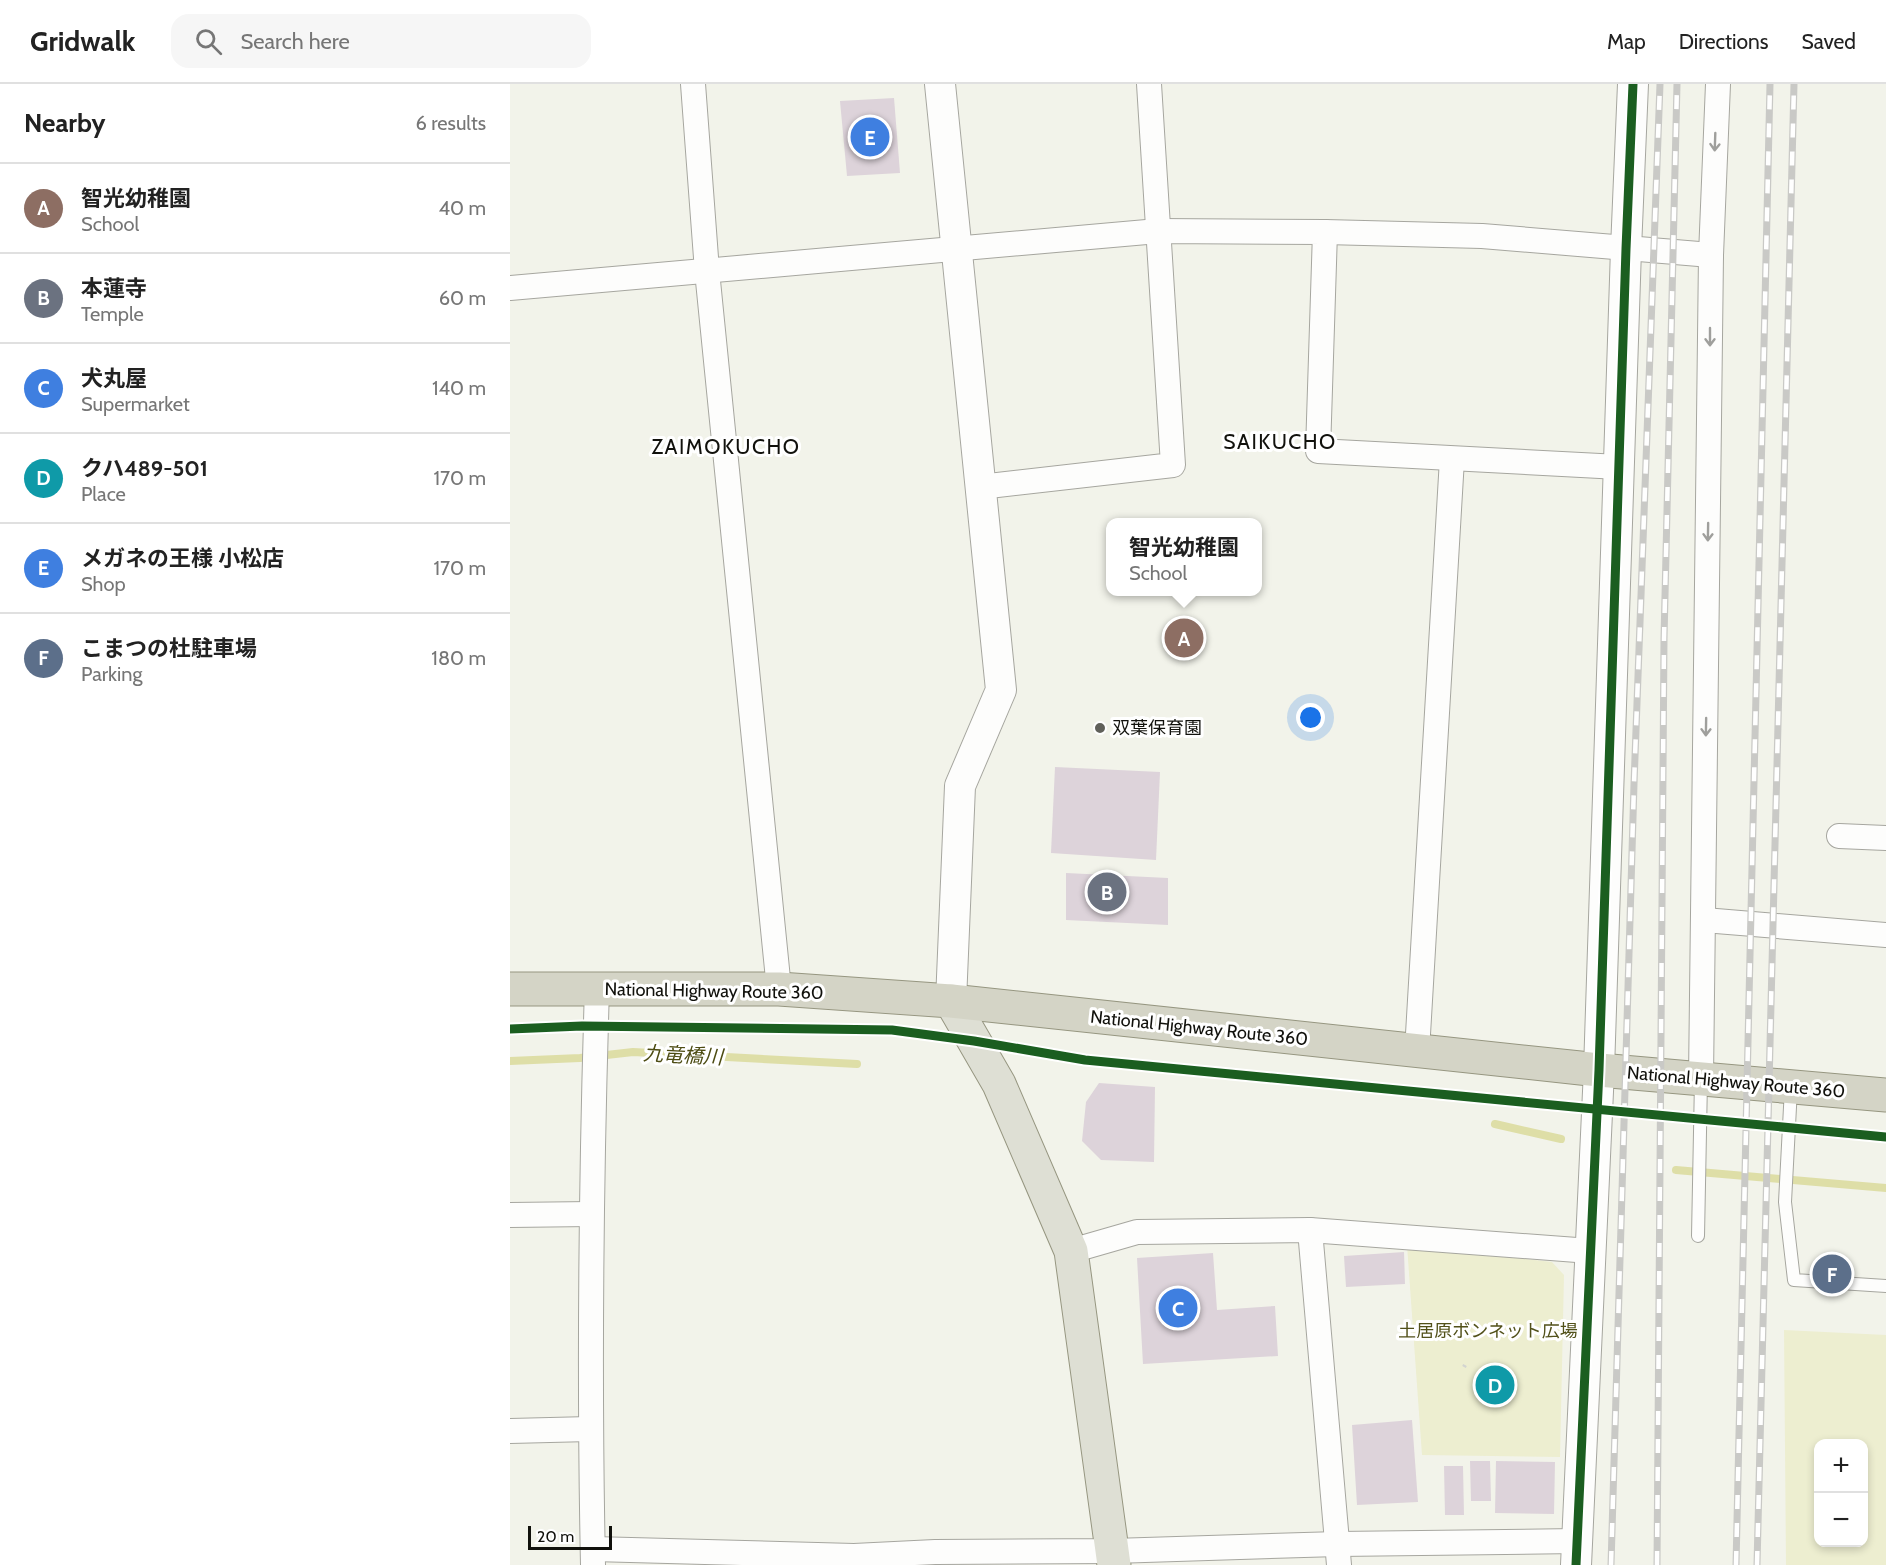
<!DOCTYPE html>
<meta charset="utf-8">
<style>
:root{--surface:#fff;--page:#f6f6f6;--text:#222;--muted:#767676;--line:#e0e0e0;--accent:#2563eb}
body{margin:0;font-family:Cabin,"Noto Sans JP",sans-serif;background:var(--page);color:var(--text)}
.controls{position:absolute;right:18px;bottom:18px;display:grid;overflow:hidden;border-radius:12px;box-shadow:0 3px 9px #0003}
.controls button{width:54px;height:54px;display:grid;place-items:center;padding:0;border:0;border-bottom:2px solid var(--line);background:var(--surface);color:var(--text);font:30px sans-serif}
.scale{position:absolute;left:18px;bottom:15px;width:84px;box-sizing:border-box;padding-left:6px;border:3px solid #11110c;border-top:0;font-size:16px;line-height:21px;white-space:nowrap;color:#11110c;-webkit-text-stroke:4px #fff;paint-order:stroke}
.you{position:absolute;left:801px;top:634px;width:21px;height:21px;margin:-15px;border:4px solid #fff;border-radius:50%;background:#1a73e8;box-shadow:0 0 0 9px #1a73e833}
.badge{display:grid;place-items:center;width:39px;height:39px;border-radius:50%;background:var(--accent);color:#fff;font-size:20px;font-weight:700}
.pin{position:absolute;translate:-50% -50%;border:3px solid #fff;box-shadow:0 2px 6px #0006}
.popup{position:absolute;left:596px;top:434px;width:156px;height:78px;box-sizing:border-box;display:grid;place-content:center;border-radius:12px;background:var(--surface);filter:drop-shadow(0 2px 4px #0005);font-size:20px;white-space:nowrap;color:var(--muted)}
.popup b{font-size:22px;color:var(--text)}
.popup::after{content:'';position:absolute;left:50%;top:100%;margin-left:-12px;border:12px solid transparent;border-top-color:var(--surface)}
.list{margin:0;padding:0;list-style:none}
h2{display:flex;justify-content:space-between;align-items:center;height:78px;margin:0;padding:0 24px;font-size:26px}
h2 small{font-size:20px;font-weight:400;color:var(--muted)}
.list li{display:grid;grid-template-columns:39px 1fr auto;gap:18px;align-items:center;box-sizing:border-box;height:90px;padding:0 24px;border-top:2px solid var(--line)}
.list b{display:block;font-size:22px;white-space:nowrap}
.list p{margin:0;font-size:20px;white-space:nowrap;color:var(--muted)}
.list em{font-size:20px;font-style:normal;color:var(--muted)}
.icon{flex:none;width:33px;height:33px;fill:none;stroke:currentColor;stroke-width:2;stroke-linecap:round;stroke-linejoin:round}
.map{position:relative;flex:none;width:1376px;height:1481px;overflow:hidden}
header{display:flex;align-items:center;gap:36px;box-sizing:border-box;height:84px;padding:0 30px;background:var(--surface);border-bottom:2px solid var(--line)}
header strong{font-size:28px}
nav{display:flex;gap:33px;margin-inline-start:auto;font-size:21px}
.search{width:420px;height:54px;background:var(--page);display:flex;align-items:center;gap:15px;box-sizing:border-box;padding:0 21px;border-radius:18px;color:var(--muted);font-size:22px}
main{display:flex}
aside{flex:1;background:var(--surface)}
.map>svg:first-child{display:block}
.green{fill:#edeed0;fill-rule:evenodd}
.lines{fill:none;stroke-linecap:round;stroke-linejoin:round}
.stream{stroke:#dedea7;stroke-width:8}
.building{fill:#ddd3da}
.service-casing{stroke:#a6a69f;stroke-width:14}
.minor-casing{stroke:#a6a69f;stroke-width:26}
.tertiary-casing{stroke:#a6a69f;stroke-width:32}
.primary-casing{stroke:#969680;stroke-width:35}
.trunk-casing{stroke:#969680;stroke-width:35}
.path{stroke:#d3d4d0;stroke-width:4;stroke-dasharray:4.5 4.5;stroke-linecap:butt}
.service{stroke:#fdfdfc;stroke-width:12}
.minor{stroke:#fdfdfc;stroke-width:24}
.tertiary{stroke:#fdfdfc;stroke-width:30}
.primary{stroke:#dedfd4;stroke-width:33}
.trunk{stroke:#d4d4c6;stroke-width:33}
.rail-casing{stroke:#c9c9c6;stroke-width:7}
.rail{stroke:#fff;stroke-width:4.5;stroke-dasharray:14;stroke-linecap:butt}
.cycleway-casing{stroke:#fff;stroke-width:13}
.cycleway{stroke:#1b5e20;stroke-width:9}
.oneway{stroke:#9f9f9c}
.poi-dot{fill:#60605a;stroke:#fff;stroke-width:2}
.labels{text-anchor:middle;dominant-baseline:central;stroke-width:6;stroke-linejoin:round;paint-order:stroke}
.poi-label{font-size:18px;fill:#11110c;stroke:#fff;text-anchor:start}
.street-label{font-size:18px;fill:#11110c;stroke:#fff}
.park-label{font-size:18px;fill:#52511a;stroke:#fff}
.water-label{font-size:20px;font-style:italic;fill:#4d4c13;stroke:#fff}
.quarter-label{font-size:21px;letter-spacing:1.5px;fill:#11110c;stroke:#fff}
</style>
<header>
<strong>Gridwalk</strong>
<div class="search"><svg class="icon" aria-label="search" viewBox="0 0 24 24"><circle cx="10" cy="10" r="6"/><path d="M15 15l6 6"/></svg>Search here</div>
<nav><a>Map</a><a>Directions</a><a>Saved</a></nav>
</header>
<main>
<aside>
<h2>Nearby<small>6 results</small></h2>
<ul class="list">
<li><span class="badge" style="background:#8d6e63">A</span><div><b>智光幼稚園</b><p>School</p></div><em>40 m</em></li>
<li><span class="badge" style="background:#6b7280">B</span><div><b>本蓮寺</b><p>Temple</p></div><em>60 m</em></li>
<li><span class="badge" style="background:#3f7fe0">C</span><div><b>犬丸屋</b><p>Supermarket</p></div><em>140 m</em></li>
<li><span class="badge" style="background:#0f9aa8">D</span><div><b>クハ489-501</b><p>Place</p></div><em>170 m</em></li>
<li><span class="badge" style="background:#3f7fe0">E</span><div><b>メガネの王様 小松店</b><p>Shop</p></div><em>170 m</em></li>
<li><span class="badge" style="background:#5c6f8a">F</span><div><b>こまつの杜駐車場</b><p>Parking</p></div><em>180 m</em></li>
</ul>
</aside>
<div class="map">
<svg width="1376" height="1481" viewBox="0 0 1376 1481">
<rect width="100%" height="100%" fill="#f2f3ea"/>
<g class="green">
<polygon points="897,1161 1042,1178 1054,1191 1050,1373 912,1371"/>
<path d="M 1274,1246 L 1376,1251 L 1376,1481 L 1276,1481 ZM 1308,1360 L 1354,1360 L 1354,1458 L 1308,1458 Z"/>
</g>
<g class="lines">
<g class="stream">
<polyline points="0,977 70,974 123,968 347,980"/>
<polyline points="985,1040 1051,1055"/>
<polyline points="1166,1086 1376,1104"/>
</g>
</g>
<g class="building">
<polygon points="384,14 390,89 337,92 330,17"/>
<polygon points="545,683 650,688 646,776 541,769"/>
<polygon points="556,789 658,794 658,841 556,836"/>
<polygon points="589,999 645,1003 644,1078 591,1076 572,1057 576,1018"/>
<polygon points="894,1168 895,1200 836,1203 834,1172"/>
<polygon points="703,1169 707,1226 765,1222 768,1272 633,1280 627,1174"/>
<polygon points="902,1336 908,1418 847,1421 842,1341"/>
<polygon points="960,1377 980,1377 981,1417 961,1417"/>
<polygon points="986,1377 1045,1378 1044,1430 985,1429"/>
<polygon points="934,1382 953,1382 954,1431 935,1431"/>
</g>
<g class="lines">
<g class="service-casing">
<g id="service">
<polyline points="1281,1004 1275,1118 1284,1196 1376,1202"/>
<polyline points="1188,1152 1191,996"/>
</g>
</g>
<g class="minor-casing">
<g id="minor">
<polyline points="183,0 197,187 269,905"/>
<polyline points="815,148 972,152 1201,171"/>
<polyline points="0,204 648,147 815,148 808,367 1109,383"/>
<polyline points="470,403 663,381 639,0"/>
<polyline points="1329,752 1376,754"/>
<polyline points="1194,836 1376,851"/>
<polyline points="907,967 942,375"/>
<polyline points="1191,994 1201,171 1208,0"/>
<polyline points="0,1131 81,1130"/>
<polyline points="800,1146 829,1481"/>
<polyline points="561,1167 627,1148 800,1146 1080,1167"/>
<polyline points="0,1347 80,1345"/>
<polyline points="83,1465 344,1472 425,1468 603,1467 828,1460 1067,1457"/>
<path d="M 83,1481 C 79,1289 81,1097 87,904"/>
</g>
</g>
<g class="tertiary-casing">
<g id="tertiary">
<polyline points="430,0 491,606 450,702 441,917"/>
<polyline points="1066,1481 1089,986 1116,165 1123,0"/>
</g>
</g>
<g class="primary-casing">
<polyline id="primary" points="441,917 489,1000 561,1167 604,1481"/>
</g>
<g class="trunk-casing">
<polyline id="trunk" points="0,905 269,905 441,917 1089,986 1376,1011"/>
</g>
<polyline class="path" points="954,1283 955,1281"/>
<use href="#service" class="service"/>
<use href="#minor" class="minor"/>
<use href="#tertiary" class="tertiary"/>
<use href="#primary" class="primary"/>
<use href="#trunk" class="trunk"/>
<g class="rail-casing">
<g id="rail">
<polyline points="1101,1481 1124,700 1150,0"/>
<polyline points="1147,1481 1154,555 1167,0"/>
<polyline points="1226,1481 1260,0"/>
<polyline points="1247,1481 1284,0"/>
</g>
</g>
<use href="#rail" class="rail"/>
<g class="cycleway-casing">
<g id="cycleway">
<polyline points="0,945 72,942 382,946 464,957 575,976 1376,1053"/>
<polyline points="1066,1481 1089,986 1116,165 1123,0"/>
</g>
</g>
<use href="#cycleway" class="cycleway"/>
</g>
<defs><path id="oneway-shaft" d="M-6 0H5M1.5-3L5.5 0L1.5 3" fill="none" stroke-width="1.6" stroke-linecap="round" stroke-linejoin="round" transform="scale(1.5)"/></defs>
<g class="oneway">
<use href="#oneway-shaft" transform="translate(1205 58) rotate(92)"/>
<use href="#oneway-shaft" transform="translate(1200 253) rotate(90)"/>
<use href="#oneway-shaft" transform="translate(1198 448) rotate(91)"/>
<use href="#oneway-shaft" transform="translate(1196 643) rotate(91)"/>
</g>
<circle class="poi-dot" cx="590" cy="644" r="6"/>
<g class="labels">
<g class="poi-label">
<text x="602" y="644">双葉保育園</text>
</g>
<g class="street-label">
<text transform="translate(204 907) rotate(1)">National Highway Route 360</text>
<text transform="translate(689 944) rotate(6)">National Highway Route 360</text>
<text transform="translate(1226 998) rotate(5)">National Highway Route 360</text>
</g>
<g class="park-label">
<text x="978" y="1247">土居原ボンネット広場</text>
</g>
<g class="water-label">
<text transform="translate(173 971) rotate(3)">九竜橋川</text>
</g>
<g class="quarter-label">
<text x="770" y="357">SAIKUCHO</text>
<text x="216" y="362">ZAIMOKUCHO</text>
</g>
</g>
</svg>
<div class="controls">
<button>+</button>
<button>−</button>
</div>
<div class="scale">20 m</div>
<div class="you"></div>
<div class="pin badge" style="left:674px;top:554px;background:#8d6e63">A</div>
<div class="popup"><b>智光幼稚園</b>School</div>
<div class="pin badge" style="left:597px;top:808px;background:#6b7280">B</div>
<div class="pin badge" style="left:668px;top:1224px;background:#3f7fe0">C</div>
<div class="pin badge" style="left:985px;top:1301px;background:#0f9aa8">D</div>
<div class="pin badge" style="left:360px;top:53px;background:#3f7fe0">E</div>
<div class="pin badge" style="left:1322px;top:1190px;background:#5c6f8a">F</div>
</div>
</main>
